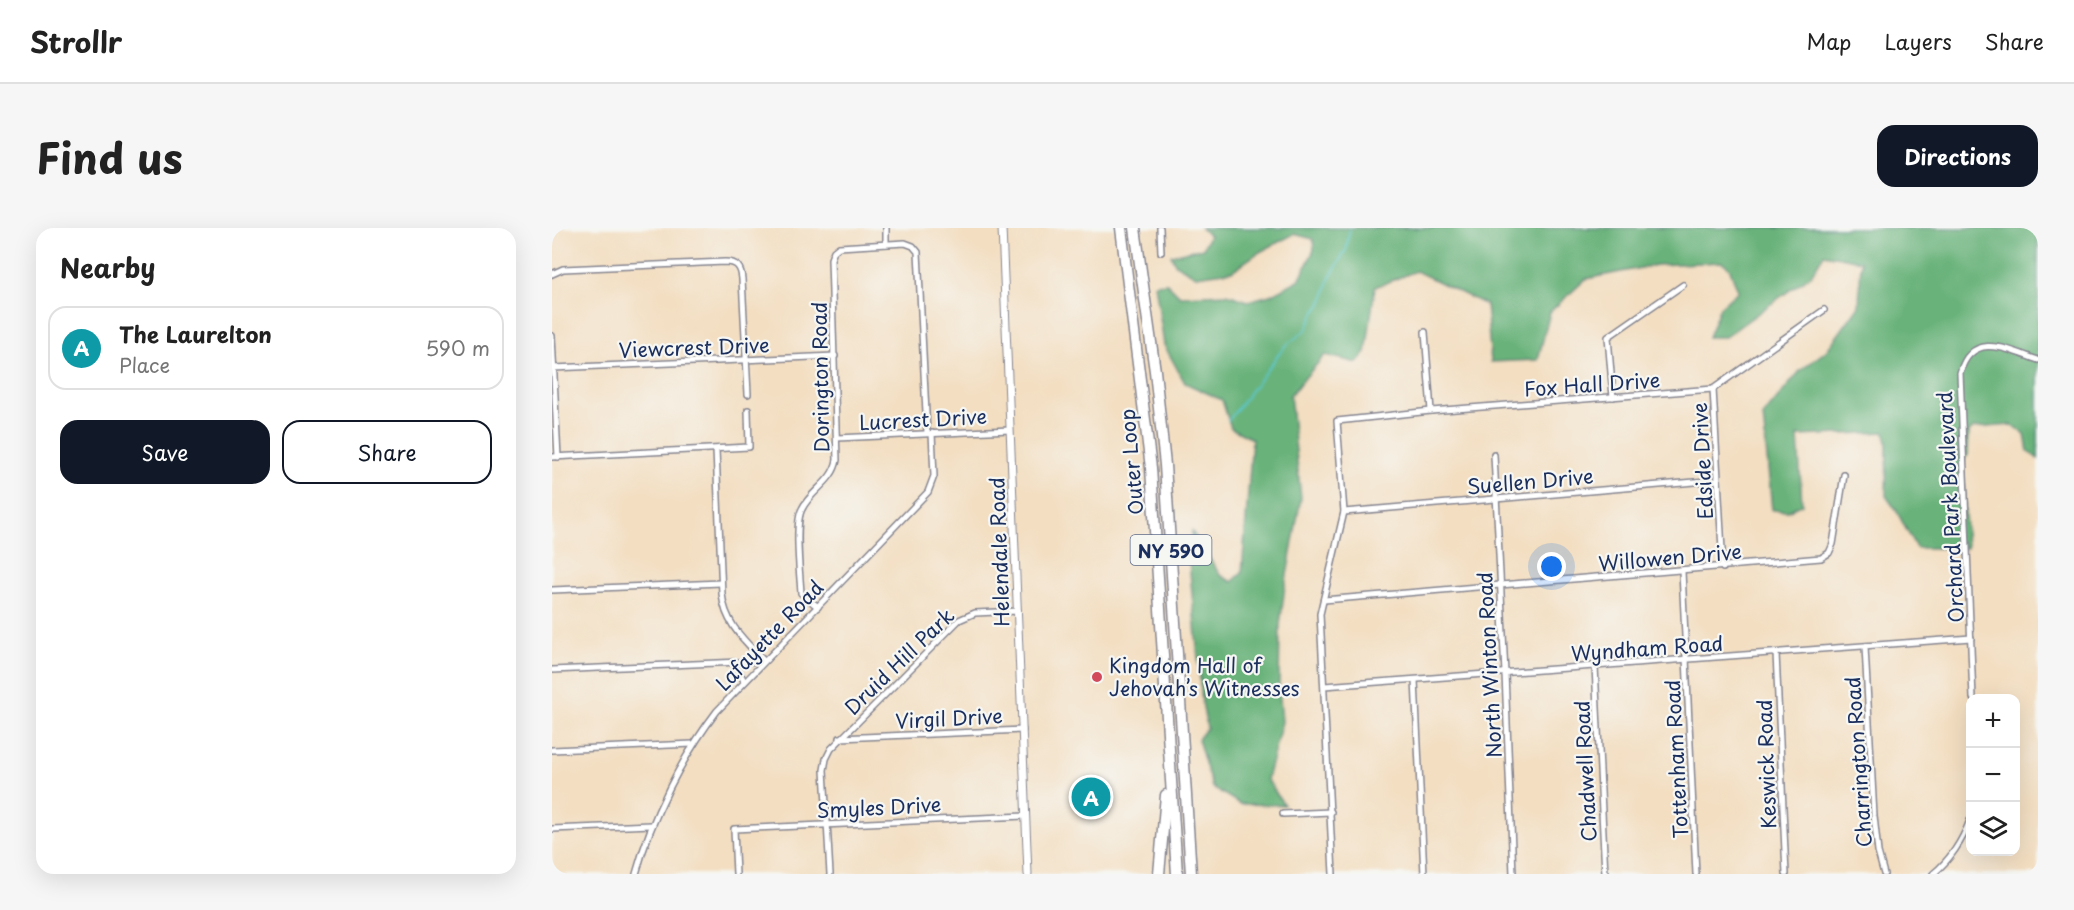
<!DOCTYPE html>
<meta charset="utf-8">
<style>
:root{--surface:#fff;--page:#f6f6f6;--text:#222;--muted:#767676;--line:#e0e0e0;--accent:#111827}
body{margin:0;font-family:"Playpen Sans",sans-serif;background:var(--page);color:var(--text)}
.controls{position:absolute;right:18px;bottom:18px;display:grid;overflow:hidden;border-radius:12px;box-shadow:0 6px 24px #0002}
.controls button{width:54px;height:54px;display:grid;place-items:center;padding:0;border:0;border-bottom:2px solid var(--line);background:var(--surface);color:var(--text);font:30px sans-serif}
.you{position:absolute;left:1000px;top:339px;width:21px;height:21px;margin:-15px;border:4px solid #fff;border-radius:50%;background:#1a73e8;box-shadow:0 0 0 9px #1a73e833}
.badge{display:grid;place-items:center;width:39px;height:39px;border-radius:50%;background:var(--accent);color:#fff;font-size:20px;font-weight:700}
.pin{position:absolute;translate:-50% -50%;border:3px solid #fff;box-shadow:0 2px 6px #0006}
.list{margin:0;padding:0;list-style:none}
h2{display:flex;justify-content:space-between;align-items:center;height:78px;margin:0;padding:0 24px;font-size:26px}
h2 small{font-size:20px;font-weight:400;color:var(--muted)}
.list li{display:grid;grid-template-columns:39px 1fr auto;gap:18px;align-items:center;box-sizing:border-box;height:84px;margin:0 12px 12px;padding:0 12px;border:2px solid var(--line);border-radius:18px}
.list b{display:block;font-size:22px;white-space:nowrap}
.list p{margin:0;font-size:20px;white-space:nowrap;color:var(--muted)}
.list em{font-size:20px;font-style:normal;color:var(--muted)}
.actions{display:flex;gap:12px;padding:18px 24px}
.actions a{flex:1;padding:14px 0;border:2px solid var(--accent);border-radius:18px;text-align:center;font-size:21px;color:var(--accent)}
.actions .main{background:var(--accent);color:#fff}
.icon{flex:none;width:33px;height:33px;fill:none;stroke:currentColor;stroke-width:2;stroke-linecap:round;stroke-linejoin:round}
.map{position:relative;flex:none;width:1486px;height:646px;overflow:hidden;border-radius:18px}
header{display:flex;align-items:center;gap:36px;box-sizing:border-box;height:84px;padding:0 30px;background:var(--surface);border-bottom:2px solid var(--line)}
header strong{font-size:28px}
nav{display:flex;gap:33px;margin-inline-start:auto;font-size:21px}
.intro{display:flex;align-items:center;justify-content:space-between;box-sizing:border-box;height:144px;padding:0 36px}
h1{margin:0;font-size:42px}
.button{padding:15px 27px;border-radius:18px;background:var(--accent);color:#fff;font-size:21px;font-weight:700}
main{display:flex;gap:36px;padding:0 36px}
aside{flex:1;background:var(--surface);border-radius:18px;box-shadow:0 6px 24px #0002}
.map>svg:first-child{display:block}
.forest{fill:#69b27a;stroke:#42706c;stroke-width:1.5}
.lines{fill:none;stroke-linecap:round;stroke-linejoin:round}
.stream{stroke:#5dcad1;stroke-width:1.5}
.minor-casing{stroke:#878690;stroke-width:8}
.tertiary-casing{stroke:#878690;stroke-width:9}
.motorway-casing{stroke:#878690;stroke-width:13}
.minor{stroke:#fff;stroke-width:5}
.tertiary{stroke:#fff;stroke-width:7}
.motorway{stroke:#fff;stroke-width:10}
.poi-dot{fill:#d1495b;stroke:#f6f6f2;stroke-width:2}
.labels{text-anchor:middle;dominant-baseline:central;stroke-width:4.5;stroke-linejoin:round;paint-order:stroke}
.shield{fill:#f6f6f2;stroke:#5d6b8a;stroke-width:1.5}
.shield-label{font-size:18px;font-weight:bold;fill:#1b2f5e}
.street-label{font-size:20px;fill:#1b2f5e;stroke:#f6f6f2}
.poi-label{font-size:20px;fill:#1b2f5e;stroke:#f6f6f2;text-anchor:start}
</style>
<header>
<strong>Strollr</strong>
<nav><a>Map</a><a>Layers</a><a>Share</a></nav>
</header>
<div class="intro"><h1>Find us</h1><a class="button">Directions</a></div>
<main>
<aside>
<h2>Nearby<small></small></h2>
<ul class="list">
<li><span class="badge" style="background:#0f9aa8">A</span><div><b>The Laurelton</b><p>Place</p></div><em>590 m</em></li>
</ul>
<div class="actions"><a class="main">Save</a><a>Share</a></div>
</aside>
<div class="map">
<svg width="1486" height="646" viewBox="0 0 1486 646">
<rect width="100%" height="100%" fill="#f6f6f2"/>
<filter id="ink" filterUnits="userSpaceOnUse"><feTurbulence type="fractalNoise" baseFrequency=".0167" numOctaves="2"/><feDisplacementMap in="SourceGraphic" scale="12" xChannelSelector="R" yChannelSelector="G"/><feConvolveMatrix kernelMatrix="1 2 1 2 8 2 1 2 1" color-interpolation-filters="sRGB"/></filter>
<filter id="wash" filterUnits="userSpaceOnUse"><feTurbulence type="fractalNoise" baseFrequency=".008" numOctaves="4" result="noise"/><feDisplacementMap in="SourceGraphic" scale="24" xChannelSelector="R" yChannelSelector="G"/><feGaussianBlur stdDeviation="1.35" result="paint"/><feColorMatrix in="noise" values="0 0 0 0 0 0 0 0 0 0 0 0 0 0 0 0 0 1.4 0 .05"/><feComposite in="paint" operator="in"/></filter>
<g filter="url(#wash)">
<rect width="100%" height="100%" fill="#f3dec1"/>
<polygon class="forest" points="649,0 1486,0 1486,231 1476,223 1473,207 1460,197 1422,200 1417,204 1416,227 1410,233 1415,320 1364,320 1344,282 1334,268 1335,215 1333,204 1246,208 1250,276 1236,283 1220,282 1211,188 1248,143 1275,122 1307,78 1309,33 1272,26 1259,47 1173,109 1156,109 1168,79 1186,63 1177,39 1170,34 1104,37 1034,51 998,84 986,132 939,134 934,77 864,43 823,59 814,125 805,135 773,127 738,167 749,270 733,358 728,397 727,458 730,494 715,551 732,577 688,576 660,559 646,511 655,500 650,474 637,333 640,303 668,347 680,354 690,345 700,211 679,200 670,172 633,155 612,117 603,56 615,55 628,68 675,66 696,73 718,67 747,52 762,22 761,11 742,6 706,25 680,43 644,48 623,36 619,27 651,20 657,8"/>
<g class="lines">
<polyline class="stream" points="676,193 733,118 754,102 763,84 772,71 777,51 794,22 798,0"/>
</g>
</g>
<g filter="url(#ink)">
<g class="lines">
<g class="minor-casing">
<g id="minor">
<polyline points="334,0 334,16"/>
<polyline points="608,0 609,24"/>
<path d="M 0,46 L 11,41 L 173,34 C 185,34 189,39 190,51 L 196,166"/>
<polyline points="873,104 879,183"/>
<polyline points="0,108 6,229"/>
<polyline points="1,140 283,128"/>
<polyline points="1161,161 1171,340"/>
<polyline points="1061,169 1056,109 1131,57"/>
<polyline points="285,210 458,202"/>
<path d="M 164,222 L 170,366 C 173,396 192,412 212,433"/>
<polyline points="942,227 953,445 961,646"/>
<polyline points="0,229 197,219 196,182"/>
<polyline points="792,284 1166,252"/>
<polyline points="1130,343 1144,646"/>
<polyline points="0,362 169,355"/>
<polyline points="772,372 1269,330 1277,325 1281,316 1292,247"/>
<path d="M 266,379 L 249,365 C 248,347 242,295 250,281 C 259,262 281,254 285,232 L 279,31 L 282,23 L 287,19 L 353,15 L 361,18 L 366,24 L 375,205"/>
<polyline points="1313,419 1322,588 1326,624 1332,646"/>
<polyline points="1224,425 1234,646"/>
<polyline points="182,434 192,453"/>
<polyline points="1043,438 1053,646"/>
<polyline points="0,442 212,433"/>
<polyline points="863,452 872,646"/>
<polyline points="772,458 1419,410"/>
<path d="M 1421,470 L 1408,145 C 1420,102 1457,122 1486,132"/>
<polyline points="288,510 471,502"/>
<polyline points="0,522 141,516"/>
<polyline points="731,586 779,584"/>
<polyline points="0,601 100,597"/>
<path d="M 84,646 C 99,590 130,529 165,483 L 376,264 L 382,248 L 380,205"/>
<polyline points="184,646 182,601 473,588"/>
<polyline points="278,646 272,542 274,531 279,521 407,392 423,385 466,383"/>
<polyline points="781,646 768,386 792,284 785,193 879,183 1161,161 1272,82"/>
<path d="M 1381,646 C 1399,631 1410,614 1418,592"/>
</g>
</g>
<g class="tertiary-casing">
<polyline id="tertiary" points="450,0 476,646"/>
</g>
<g class="motorway-casing">
<g id="motorway">
<polyline points="569,0 599,240 625,646"/>
<polyline points="583,0 603,143 613,237 639,646"/>
<polyline points="607,646 614,567"/>
</g>
</g>
<use href="#minor" class="minor"/>
<use href="#tertiary" class="tertiary"/>
<use href="#motorway" class="motorway"/>
</g>
</g>
<circle class="poi-dot" cx="545" cy="449" r="6"/>
<g class="labels">
<rect class="shield" x="578.5" y="307" width="81" height="30" rx="4.5"/>
<g class="shield-label">
<text x="619" y="322">NY 590</text>
</g>
<g class="street-label">
<text transform="translate(142 119) rotate(-2)">Viewcrest Drive</text>
<text transform="translate(268 149) rotate(-91)">Dorington Road</text>
<text transform="translate(1040 156) rotate(-4)">Fox Hall Drive</text>
<text transform="translate(371 191) rotate(-3)">Lucrest Drive</text>
<text transform="translate(1150 233) rotate(-93)">Edside Drive</text>
<text transform="translate(579 234) rotate(-95)">Outer Loop</text>
<text transform="translate(978 253) rotate(-5)">Suellen Drive</text>
<text transform="translate(1398 279) rotate(-93)">Orchard Park Boulevard</text>
<text transform="translate(447 324) rotate(-92)">Helendale Road</text>
<text transform="translate(1118 329) rotate(-5)">Willowen Drive</text>
<text transform="translate(217 407) rotate(-46)">Lafayette Road</text>
<text transform="translate(1095 420) rotate(-4)">Wyndham Road</text>
<text transform="translate(347 433) rotate(-44)">Druid Hill Park</text>
<text transform="translate(937 437) rotate(-93)">North Winton Road</text>
<text transform="translate(397 490) rotate(-3)">Virgil Drive</text>
<text transform="translate(1124 531) rotate(-93)">Tottenham Road</text>
<text transform="translate(1306 534) rotate(-94)">Charrington Road</text>
<text transform="translate(1214 536) rotate(-92)">Keswick Road</text>
<text transform="translate(1033 543) rotate(-93)">Chadwell Road</text>
<text transform="translate(327 579) rotate(-3)">Smyles Drive</text>
</g>
<g class="poi-label">
<text x="557" y="437">Kingdom Hall of<tspan x="557" dy="23">Jehovah’s Witnesses</tspan></text>
</g>
</g>
</svg>
<div class="controls">
<button>+</button>
<button>−</button>
<button><svg class="icon" aria-label="layers" viewBox="0 0 24 24"><path d="M12 4l9 5-9 5-9-5zM3 14l9 5 9-5"/></svg></button>
</div>
<div class="you"></div>
<div class="pin badge" style="left:539px;top:569px;background:#0f9aa8">A</div>
</div>
</main>
